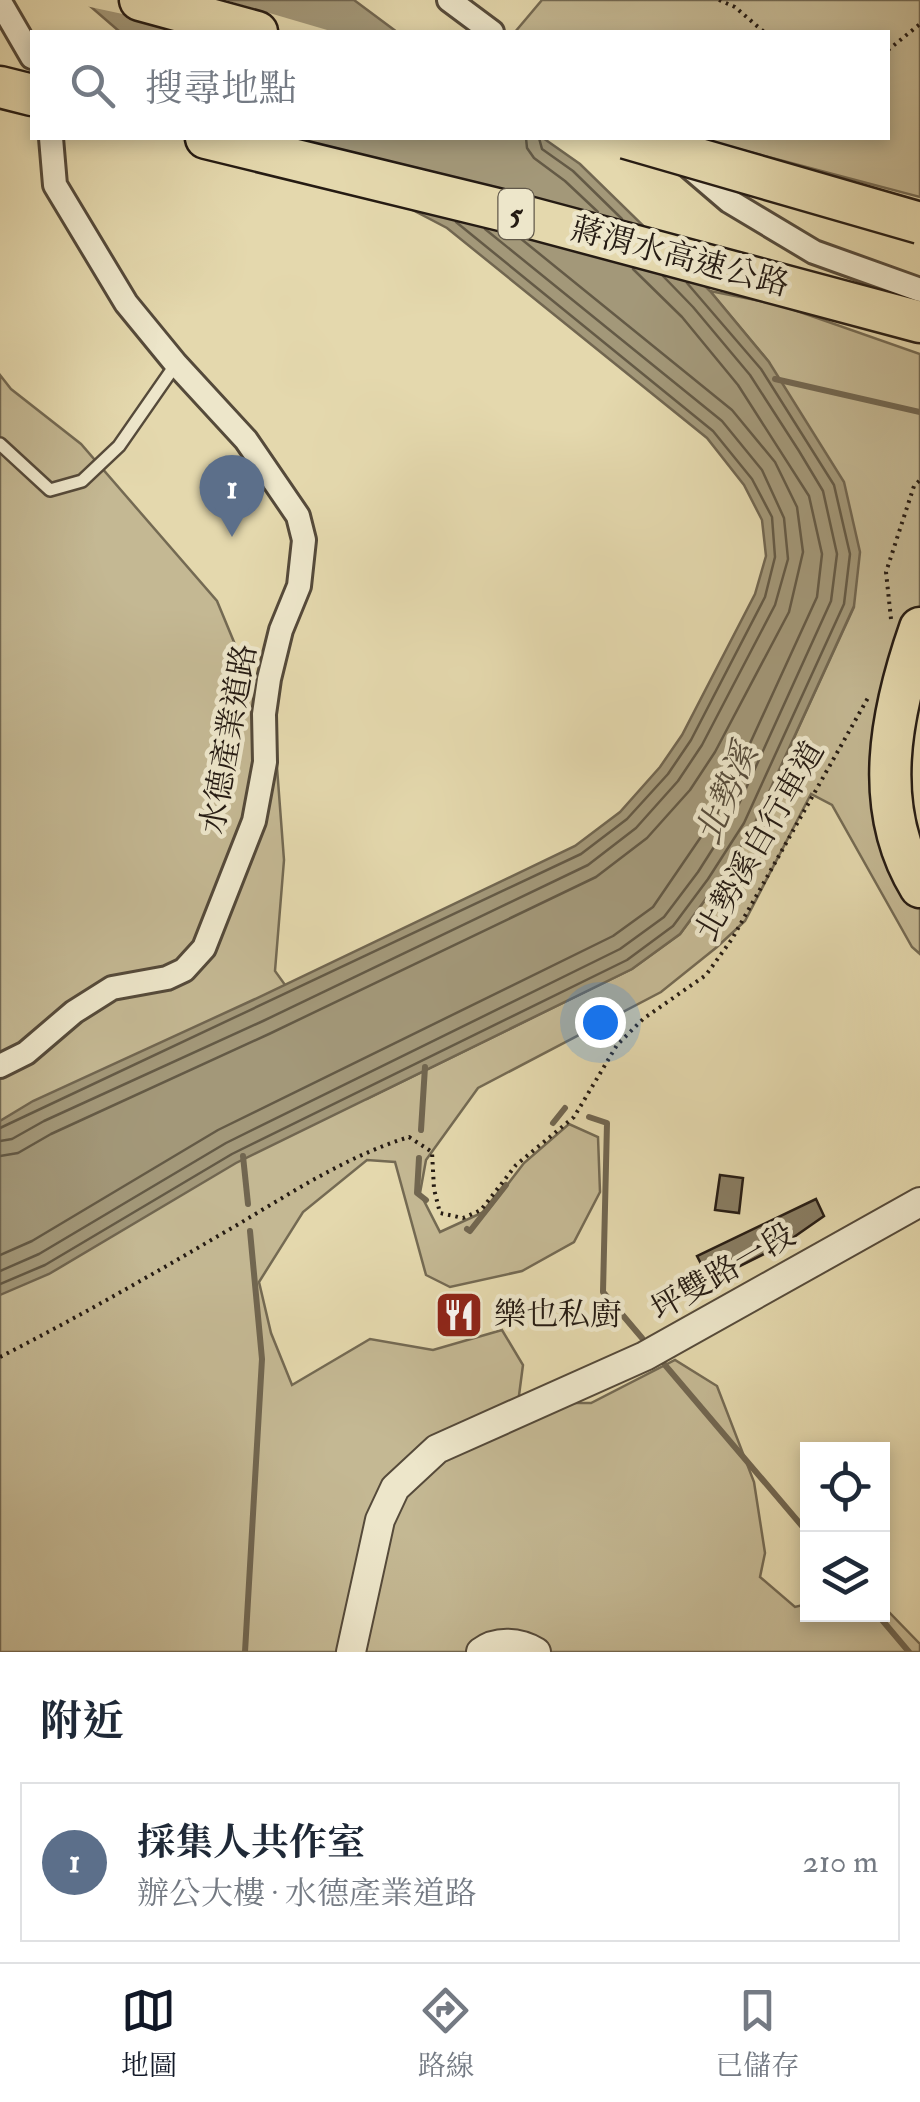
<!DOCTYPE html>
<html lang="zh-TW">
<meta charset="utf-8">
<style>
:root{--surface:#fff;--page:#f6f6f7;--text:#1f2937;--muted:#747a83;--line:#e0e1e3;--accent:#111827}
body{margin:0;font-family:"IM FELL Double Pica","Noto Serif TC",serif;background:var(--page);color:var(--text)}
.controls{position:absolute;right:30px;bottom:30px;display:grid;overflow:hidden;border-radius:0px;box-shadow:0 5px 15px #0003}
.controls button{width:90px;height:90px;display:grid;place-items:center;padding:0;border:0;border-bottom:2px solid var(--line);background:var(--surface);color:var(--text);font:50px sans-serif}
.you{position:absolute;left:600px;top:1022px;width:35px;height:35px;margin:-25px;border:8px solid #fff;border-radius:50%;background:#1a73e8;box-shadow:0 0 0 15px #1a73e833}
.badge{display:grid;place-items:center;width:65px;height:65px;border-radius:50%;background:var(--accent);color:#fff;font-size:32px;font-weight:700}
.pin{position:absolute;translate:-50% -82px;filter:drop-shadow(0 2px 5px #0008)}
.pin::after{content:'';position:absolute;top:52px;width:35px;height:30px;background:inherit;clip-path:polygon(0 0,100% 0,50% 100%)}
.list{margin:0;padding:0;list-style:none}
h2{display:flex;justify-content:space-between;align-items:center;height:130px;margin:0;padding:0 40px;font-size:42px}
h2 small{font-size:32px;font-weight:400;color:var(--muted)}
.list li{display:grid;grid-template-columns:65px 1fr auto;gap:30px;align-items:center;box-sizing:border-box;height:160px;margin:0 20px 20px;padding:0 20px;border:2px solid var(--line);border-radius:0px}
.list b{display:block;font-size:38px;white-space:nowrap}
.list p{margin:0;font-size:32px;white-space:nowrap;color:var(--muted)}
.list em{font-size:32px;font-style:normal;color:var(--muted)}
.icon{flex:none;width:55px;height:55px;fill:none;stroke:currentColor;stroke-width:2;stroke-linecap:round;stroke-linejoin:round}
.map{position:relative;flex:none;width:920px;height:1652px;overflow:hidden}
.search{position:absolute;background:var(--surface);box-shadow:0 5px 15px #0003;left:30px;right:30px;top:30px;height:110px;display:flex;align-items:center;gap:25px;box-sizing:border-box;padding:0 35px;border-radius:0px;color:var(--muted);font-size:38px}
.sheet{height:310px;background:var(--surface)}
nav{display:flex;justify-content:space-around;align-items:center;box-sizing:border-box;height:140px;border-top:2px solid var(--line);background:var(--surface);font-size:28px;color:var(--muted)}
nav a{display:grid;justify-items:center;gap:5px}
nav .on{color:var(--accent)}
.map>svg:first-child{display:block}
.green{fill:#c4b893;stroke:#746a53;stroke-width:2.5}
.water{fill:#a39879;stroke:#716650;stroke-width:2.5}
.pier{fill:#e4d8ad}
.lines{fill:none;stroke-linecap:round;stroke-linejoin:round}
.shore{stroke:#645a46;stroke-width:2.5}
.stream{stroke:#716650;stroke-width:6}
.building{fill:#887d63;stroke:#251b13;stroke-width:2.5}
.service-casing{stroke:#554a3a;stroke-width:16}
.minor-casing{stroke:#554a3a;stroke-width:28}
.tertiary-casing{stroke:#554a3a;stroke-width:32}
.motorway-casing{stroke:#251b13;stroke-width:45}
.path{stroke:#251b13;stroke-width:4;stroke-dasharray:2.5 5;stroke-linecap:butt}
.service{stroke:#ede6ca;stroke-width:11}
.minor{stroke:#ede6ca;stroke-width:22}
.tertiary{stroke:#ede6ca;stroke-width:28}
.motorway{stroke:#e4d8ad;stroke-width:40}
.motorway-bridge-casing{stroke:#251b13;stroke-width:45;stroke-linecap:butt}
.motorway-bridge{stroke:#e4d8ad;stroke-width:40}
.labels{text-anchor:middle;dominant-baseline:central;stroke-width:9;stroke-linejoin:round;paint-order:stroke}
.shield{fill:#ede6ca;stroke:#61584a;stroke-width:2.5}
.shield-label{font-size:30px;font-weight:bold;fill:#251b13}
.street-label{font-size:32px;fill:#251b13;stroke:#ede6ca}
.poi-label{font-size:32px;fill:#251b13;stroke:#ede6ca;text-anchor:start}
.water-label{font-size:35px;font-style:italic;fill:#574d3c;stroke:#ede6ca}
</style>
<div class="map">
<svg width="920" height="1652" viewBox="0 0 920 1652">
<rect width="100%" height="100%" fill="#e4d8ad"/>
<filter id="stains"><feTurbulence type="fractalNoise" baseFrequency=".002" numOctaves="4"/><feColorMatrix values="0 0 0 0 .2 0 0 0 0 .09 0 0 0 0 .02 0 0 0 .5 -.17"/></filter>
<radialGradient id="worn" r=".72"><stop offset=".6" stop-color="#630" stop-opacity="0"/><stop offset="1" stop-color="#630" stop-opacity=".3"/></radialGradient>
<g class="green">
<polygon points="542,0 920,0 920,197 696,138 888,138 888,32 515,32"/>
<polygon points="710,291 780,305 920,354 920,624 894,707 920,887 920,954 912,947 832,805 811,794 745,921 717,947 661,992 478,1088 426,1160 420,1193 440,1232 488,1210 524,1163 569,1124 598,1137 600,1192 574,1242 522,1271 450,1287 426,1275 395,1162 367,1160 303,1212 259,1282 271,1333 292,1385 370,1339 433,1350 502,1330 523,1365 518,1403 591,1403 675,1360 717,1386 754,1482 765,1553 760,1577 795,1607 807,1604 808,1614 882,1614 883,1606 920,1644 920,1652 0,1652 0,375 11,389 81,444 217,601 275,741 284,860 275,971 367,1099 632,969 680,934 716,885 753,827 854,607 769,362"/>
</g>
<g class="water">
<polygon points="83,0 354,0 397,32 120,32"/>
<polygon points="254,138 543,138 580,164 710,291 769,362 844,482 860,552 854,606 753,827 716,885 680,934 632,969 236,1163 49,1274 0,1295 0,1121 33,1101 253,1000 575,846 620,812 660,767 682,735 755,594 766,556 762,520 744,485 707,438 447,228 334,169"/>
</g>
<polygon class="pier" points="78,0 225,0 334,32 206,32 81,5"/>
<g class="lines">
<g class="shore">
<polyline points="526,138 527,148 534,158 565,181 598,212"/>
<polyline points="539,138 542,149 573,171 622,219"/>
<polyline points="0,1128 581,854 627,819 668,774 691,740 765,597 775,557 772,517 752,479 713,431 456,222"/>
<polyline points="0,1141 12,1139 44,1121 263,1021 588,865 636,828 678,781 702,745 775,605 788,559 784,518 762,470 722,421 485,229"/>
<polyline points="0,1156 18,1153 51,1134 269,1034 596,877 647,838 690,790 715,752 789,612 803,552 797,507 775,462 732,410 520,238"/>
<polyline points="0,1255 32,1241 218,1130 613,936 653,907 720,809 817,597 822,554 809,496 738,385 682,317 633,269"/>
<polyline points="0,1271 39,1254 226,1143 620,949 664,917 698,872 733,817 831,601 837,554 823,491 799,451 750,375 693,307 663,276"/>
<polyline points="0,1284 45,1265 232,1154 627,960 673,926 708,879 744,823 844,604 850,554 834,485 761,369 687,283"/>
</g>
<g class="stream">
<polyline points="775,379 920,412"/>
<polyline points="589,1117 607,1123 603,1292 642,1338"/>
<polyline points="553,1123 565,1108"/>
<polyline points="421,1130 425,1067"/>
<polyline points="243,1156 248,1204"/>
<polyline points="419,1158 417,1193 426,1200"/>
<polyline points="467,1229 470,1231 506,1185"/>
<polyline points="665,1365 808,1533"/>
<polyline points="877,1614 909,1652"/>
<polyline points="245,1652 262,1359 250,1231"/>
</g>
</g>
<g class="building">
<polygon points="720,1175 743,1178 739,1213 715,1210"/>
<polygon points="816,1199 824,1216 784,1244 710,1281 697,1256"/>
</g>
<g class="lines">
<g class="service-casing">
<polyline id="service" points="0,444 50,490 82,481 119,446 176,364"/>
</g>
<g class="minor-casing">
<g id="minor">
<polyline points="449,0 492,32"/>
<polyline points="0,2 32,57"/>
<polyline points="687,165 729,201 814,252 920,290"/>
<polyline points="0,1066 26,1053 74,1012 112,988 167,978 184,970 204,948 254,821 265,762 264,714 269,679 281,630 299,586 304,540 298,516 246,440 176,364 126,303 55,185 51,138"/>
</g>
</g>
<g class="tertiary-casing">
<g id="tertiary">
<polyline points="351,1652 380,1520 395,1488 437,1449 645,1356 920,1202"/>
<path d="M 481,1652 C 497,1640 519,1642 536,1652"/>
</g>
</g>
<g class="motorway-casing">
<g id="motorway">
<polyline points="140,0 257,32"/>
<polyline points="0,87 32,95"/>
<polyline points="206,138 505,211 920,322"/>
<path d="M 920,628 C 891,711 871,807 920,887"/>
</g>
</g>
<g class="path">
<polyline points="719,0 735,7 764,32"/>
<polyline points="888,50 920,24"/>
<polyline points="891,619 886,572 914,486 920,480"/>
<path d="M 0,1357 C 81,1316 158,1271 237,1225 C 291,1193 347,1156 409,1137 L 432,1152 L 434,1189 L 440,1213 L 463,1218 L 481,1210 L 516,1165 L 574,1117 L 617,1045 L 643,1019 L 706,975 L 732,939 L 869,696"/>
</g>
<use href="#service" class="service"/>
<use href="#minor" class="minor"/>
<use href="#tertiary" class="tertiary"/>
<use href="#motorway" class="motorway"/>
<g class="motorway-bridge-casing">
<polyline id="motorway-bridge" points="626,138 920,223"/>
</g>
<use href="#motorway-bridge" class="motorway-bridge"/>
</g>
<defs>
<g id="restaurant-square" transform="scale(2.5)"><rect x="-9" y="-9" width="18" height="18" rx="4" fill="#8f2418" stroke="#ede6ca"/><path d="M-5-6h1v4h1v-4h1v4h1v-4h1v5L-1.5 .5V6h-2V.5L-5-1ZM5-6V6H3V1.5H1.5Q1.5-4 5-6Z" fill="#fff"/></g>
</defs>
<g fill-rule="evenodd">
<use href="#restaurant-square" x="459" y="1315"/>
</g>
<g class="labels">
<rect class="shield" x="498.5" y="189" width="35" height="50" rx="8"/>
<g class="shield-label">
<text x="516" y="214">5</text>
</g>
<g class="street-label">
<text transform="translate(680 257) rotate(15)">蔣渭水高速公路</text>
<text transform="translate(229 739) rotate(-80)">水德產業道路</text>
<text transform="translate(760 841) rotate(-60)">北勢溪自行車道</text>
<text transform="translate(723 1272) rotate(-30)">坪雙路一段</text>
</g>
<g class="poi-label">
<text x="494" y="1315">樂也私廚</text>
</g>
<g class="water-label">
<text transform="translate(727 794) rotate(-67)">北勢溪</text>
</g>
</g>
<rect width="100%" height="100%" filter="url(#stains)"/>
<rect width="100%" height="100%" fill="url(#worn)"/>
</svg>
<div class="controls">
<button><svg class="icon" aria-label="locate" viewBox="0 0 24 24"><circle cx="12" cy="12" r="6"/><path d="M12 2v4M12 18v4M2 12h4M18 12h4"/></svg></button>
<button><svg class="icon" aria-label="layers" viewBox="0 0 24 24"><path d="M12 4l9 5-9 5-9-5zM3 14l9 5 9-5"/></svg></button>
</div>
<div class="you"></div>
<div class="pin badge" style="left:232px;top:537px;background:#5c6f8a">1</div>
<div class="search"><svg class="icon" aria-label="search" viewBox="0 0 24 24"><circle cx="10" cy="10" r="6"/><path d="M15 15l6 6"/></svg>搜尋地點</div>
</div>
<section class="sheet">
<h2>附近<small></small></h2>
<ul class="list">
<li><span class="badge" style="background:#5c6f8a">1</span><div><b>採集人共作室</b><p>辦公大樓 · 水德產業道路</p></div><em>210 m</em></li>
</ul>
</section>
<nav>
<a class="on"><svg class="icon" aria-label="map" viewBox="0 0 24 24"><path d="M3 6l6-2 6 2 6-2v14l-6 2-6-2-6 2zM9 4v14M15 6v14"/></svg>地圖</a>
<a><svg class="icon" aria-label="directions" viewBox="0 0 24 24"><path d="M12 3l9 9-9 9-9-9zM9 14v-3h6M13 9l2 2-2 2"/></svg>路線</a>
<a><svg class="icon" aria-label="saved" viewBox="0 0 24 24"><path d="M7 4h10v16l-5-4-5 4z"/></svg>已儲存</a>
</nav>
